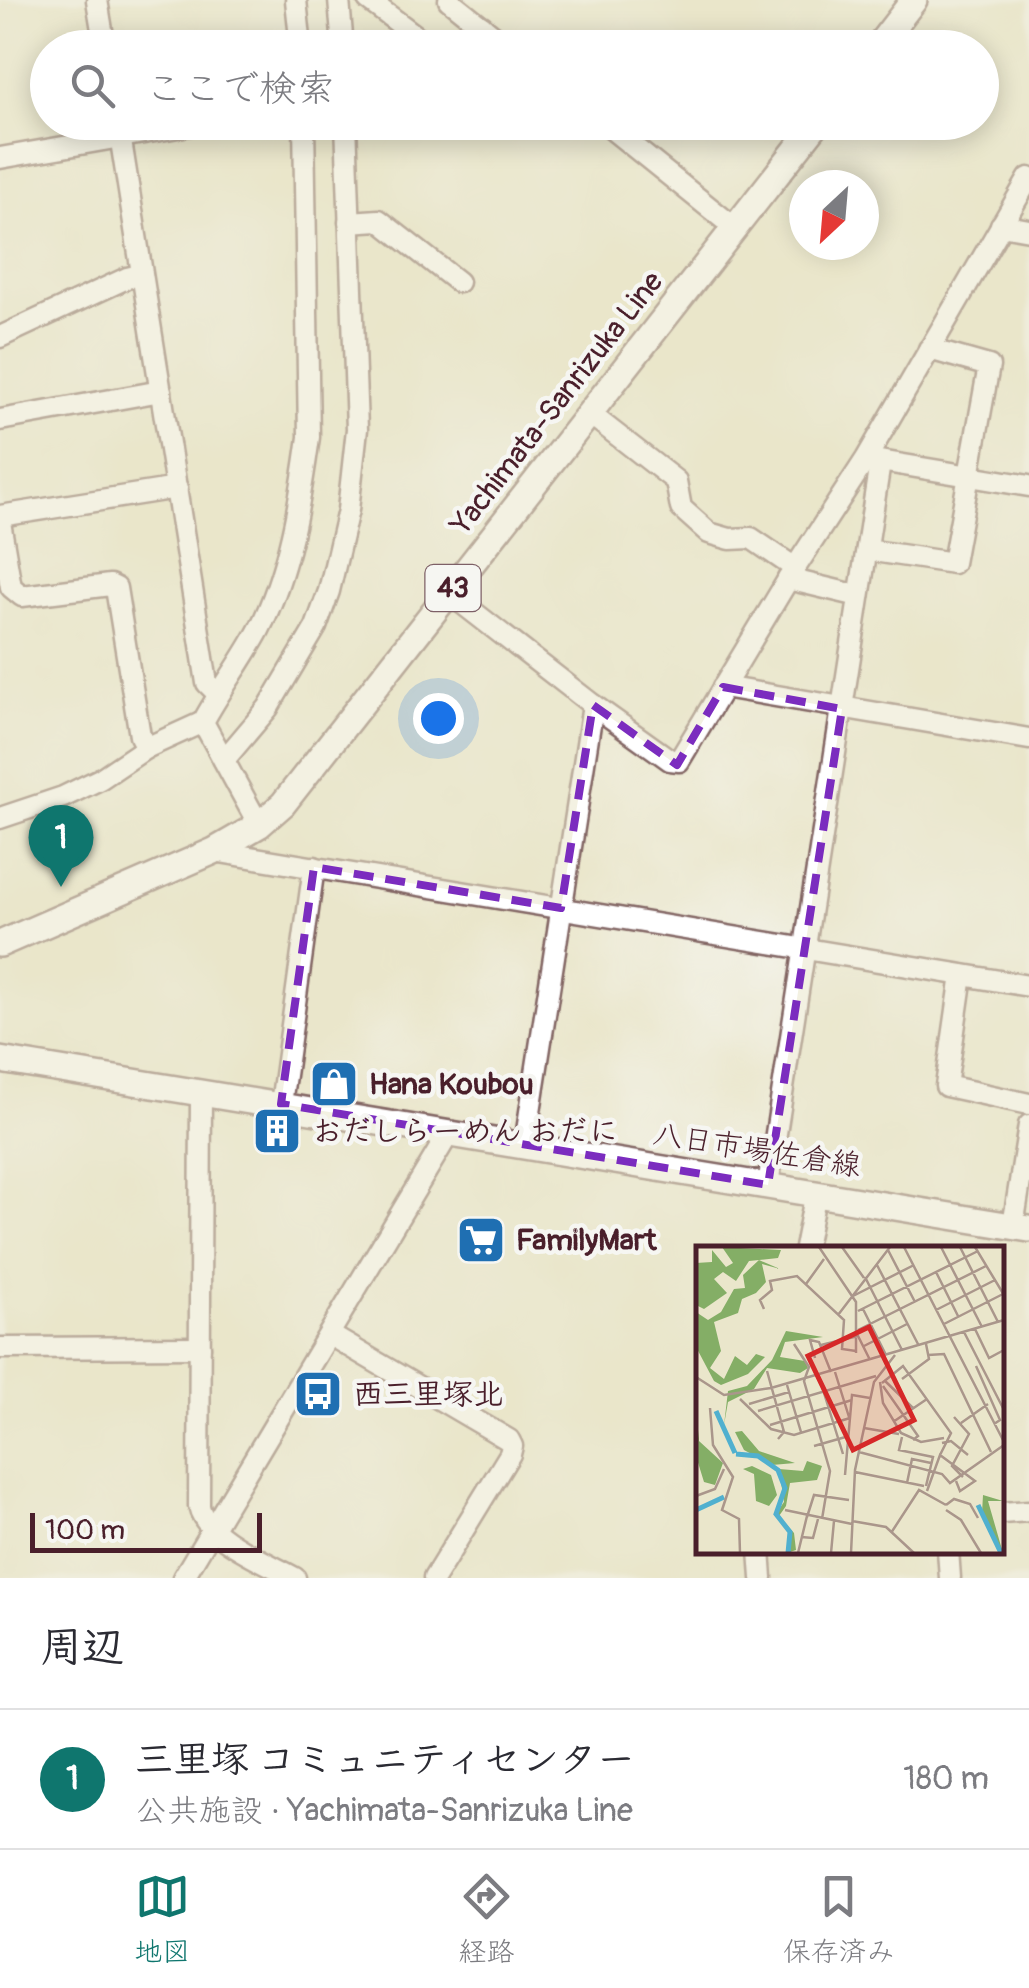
<!DOCTYPE html>
<html lang="ja">
<meta charset="utf-8">
<style>
:root{--surface:#fff;--page:#f7f7f7;--text:#2b2b33;--muted:#7c7c81;--line:#e1e1e2;--accent:#0f766e}
body{margin:0;font-family:Pangolin,"Klee One",sans-serif;background:var(--page);color:var(--text)}
.compass{position:absolute;left:789px;top:170px;width:90px;height:90px;border-radius:50%;background:var(--surface);box-shadow:0 5px 25px #0003;rotate:206deg}
.scale{position:absolute;left:30px;bottom:25px;width:232px;box-sizing:border-box;padding-left:10px;border:5px solid #4a1f2b;border-top:0;font-size:28px;line-height:35px;white-space:nowrap;color:#4a1f2b;-webkit-text-stroke:8px #f6f6f2;paint-order:stroke}
.you{position:absolute;left:438px;top:718px;width:35px;height:35px;margin:-25px;border:8px solid #fff;border-radius:50%;background:#1a73e8;box-shadow:0 0 0 15px #1a73e833}
.badge{display:grid;place-items:center;width:65px;height:65px;border-radius:50%;background:var(--accent);color:#fff;font-size:32px;font-weight:700}
.pin{position:absolute;translate:-50% -82px;filter:drop-shadow(0 2px 5px #0008)}
.pin::after{content:'';position:absolute;top:52px;width:35px;height:30px;background:inherit;clip-path:polygon(0 0,100% 0,50% 100%)}
.list{margin:0;padding:0;list-style:none}
h2{display:flex;justify-content:space-between;align-items:center;height:130px;margin:0;padding:0 40px;font-size:42px}
h2 small{font-size:32px;font-weight:400;color:var(--muted)}
.list li{display:grid;grid-template-columns:65px 1fr auto;gap:30px;align-items:center;box-sizing:border-box;height:140px;padding:0 40px;border-top:2px solid var(--line)}
.list b{display:block;font-size:38px;white-space:nowrap}
.list p{margin:0;font-size:32px;white-space:nowrap;color:var(--muted)}
.list em{font-size:32px;font-style:normal;color:var(--muted)}
.icon{flex:none;width:55px;height:55px;fill:none;stroke:currentColor;stroke-width:2;stroke-linecap:round;stroke-linejoin:round}
.map{position:relative;flex:none;width:1029px;height:1578px;overflow:hidden}
.search{position:absolute;background:var(--surface);box-shadow:0 5px 25px #0003;left:30px;right:30px;top:30px;height:110px;display:flex;align-items:center;gap:25px;box-sizing:border-box;padding:0 35px;border-radius:55px;color:var(--muted);font-size:38px}
.sheet{height:270px;background:var(--surface)}
nav{display:flex;justify-content:space-around;align-items:center;box-sizing:border-box;height:140px;border-top:2px solid var(--line);background:var(--surface);font-size:28px;color:var(--muted)}
nav a{display:grid;justify-items:center;gap:5px}
nav .on{color:var(--accent)}
.map>svg:first-child{display:block}
.lines{fill:none;stroke-linecap:round;stroke-linejoin:round}
.minor-casing{stroke:#826563;stroke-width:25}
.major-casing{stroke:#826563;stroke-width:30}
.minor{stroke:#fff;stroke-width:20}
.major{stroke:#fff;stroke-width:25}
.marked{fill:none;stroke:#7b2cbf;stroke-width:8;stroke-dasharray:20 12;stroke-linejoin:round}
.labels{text-anchor:middle;dominant-baseline:central;stroke-width:9;stroke-linejoin:round;paint-order:stroke}
.shield{fill:#f6f6f2;stroke:#7e6067;stroke-width:2.5}
.shield-label{font-size:28px;font-weight:bold;fill:#4a1f2b}
.street-label{font-size:30px;fill:#4a1f2b;stroke:#f6f6f2}
.poi-label{font-size:30px;font-weight:bold;fill:#4a1f2b;stroke:#f6f6f2;text-anchor:start}
.inset-river{fill:none;stroke:#50b0cf;stroke-width:5}
.inset-road{fill:none;stroke:#aa968b;stroke-width:2.5}
.view{fill:#d62828;fill-opacity:0.15;stroke:#d62828;stroke-width:5}
.inset-edge{fill:none;stroke:#4a1f2b;stroke-width:5}
</style>
<div class="map">
<svg width="1029" height="1578" viewBox="0 0 1029 1578">
<rect width="100%" height="100%" fill="#f6f6f2"/>
<filter id="ink" filterUnits="userSpaceOnUse"><feTurbulence type="fractalNoise" baseFrequency=".01" numOctaves="2"/><feDisplacementMap in="SourceGraphic" scale="20" xChannelSelector="R" yChannelSelector="G"/><feConvolveMatrix kernelMatrix="1 2 1 2 8 2 1 2 1" color-interpolation-filters="sRGB"/></filter>
<filter id="wash" filterUnits="userSpaceOnUse"><feTurbulence type="fractalNoise" baseFrequency=".0048" numOctaves="4" result="noise"/><feDisplacementMap in="SourceGraphic" scale="40" xChannelSelector="R" yChannelSelector="G"/><feGaussianBlur stdDeviation="2.25" result="paint"/><feColorMatrix in="noise" values="0 0 0 0 0 0 0 0 0 0 0 0 0 0 0 0 0 1.4 0 .05"/><feComposite in="paint" operator="in"/></filter>
<g filter="url(#wash)">
<rect width="100%" height="100%" fill="#eae6cb"/>
</g>
<g filter="url(#ink)">
<g class="lines">
<g class="minor-casing">
<g id="minor">
<polyline points="97,0 105,48"/>
<polyline points="296,0 301,48"/>
<polyline points="339,0 343,48"/>
<polyline points="368,0 432,48"/>
<polyline points="449,0 509,48"/>
<polyline points="465,48 482,26"/>
<polyline points="118,122 207,683 218,694"/>
<polyline points="603,122 736,229"/>
<polyline points="0,158 207,122"/>
<polyline points="349,222 379,220 458,282"/>
<polyline points="1001,225 1029,230"/>
<polyline points="0,337 127,278 140,275"/>
<polyline points="590,414 676,481 681,508 709,533 730,539 751,538 795,568"/>
<polyline points="0,420 161,391"/>
<polyline points="868,459 1029,486"/>
<polyline points="0,516 177,488"/>
<polyline points="0,522 11,587 22,596 110,585 116,588 140,736 146,748"/>
<polyline points="867,550 953,563 989,366 929,349"/>
<polyline points="788,579 859,596"/>
<polyline points="449,593 593,705 670,760 679,761 795,568 866,459 1029,178"/>
<polyline points="723,687 1029,739"/>
<polyline points="224,760 268,708 316,627 329,591 348,510 357,429 346,122"/>
<polyline points="0,818 63,797 100,779 146,748 203,722"/>
<path d="M 259,825 L 203,722 C 220,690 242,662 259,630 C 289,571 300,502 309,437 L 304,122"/>
<polyline points="214,851 1029,986"/>
<polyline points="962,975 946,1086 1029,1104"/>
<path d="M 201,1092 L 199,1506 C 205,1538 267,1562 295,1578"/>
<polyline points="281,1104 314,867"/>
<polyline points="525,1144 593,705"/>
<polyline points="768,1185 880,463"/>
<polyline points="1013,1226 1029,1125"/>
<polyline points="805,1248 816,1192"/>
<polyline points="330,1335 509,1440 512,1446 510,1454 434,1578"/>
<polyline points="0,1348 200,1347"/>
<polyline points="1002,1513 1029,1511"/>
<polyline points="760,1550 762,1578"/>
<polyline points="948,1550 950,1578"/>
<polyline points="183,1578 449,1133"/>
</g>
</g>
<g class="major-casing">
<g id="major">
<polyline points="877,48 914,0"/>
<polyline points="0,944 214,851 259,825 283,804 818,122"/>
<polyline points="0,1060 1029,1229"/>
</g>
</g>
<use href="#minor" class="minor"/>
<use href="#major" class="major"/>
</g>
</g>
<path d="M0 0H1029V1578H0ZM 723,687 L 842,709 L 768,1185 L 281,1104 L 314,867 L 561,908 L 593,705 L 677,765 Z" fill="#eae6cb" fill-opacity=".55" fill-rule="evenodd"/>
<path class="marked" d="M 723,687 L 842,709 L 768,1185 L 281,1104 L 314,867 L 561,908 L 593,705 L 677,765 Z"/>
<defs>
<g id="shop-square" transform="scale(2.5)"><rect x="-9" y="-9" width="18" height="18" rx="4" fill="#1f6fb2" stroke="#f6f6f2"/><path d="M-5-2.5h2.3a2.7 3.5 0 0 1 5.4 0H5L5.5 6h-11ZM-1.5-2.5h3a1.5 2.3 0 0 0-3 0Z" fill="#fff"/></g>
<g id="building-square" transform="scale(2.5)"><rect x="-9" y="-9" width="18" height="18" rx="4" fill="#1f6fb2" stroke="#f6f6f2"/><path d="M-4-6H4V6H1V3H-1V6H-4ZM-2.5-4.3h1.7v1.8h-1.7ZM.8-4.3h1.7v1.8H.8ZM-2.5-1h1.7V.8h-1.7ZM.8-1h1.7V.8H.8Z" fill="#fff"/></g>
<g id="supermarket-square" transform="scale(2.5)"><rect x="-9" y="-9" width="18" height="18" rx="4" fill="#1f6fb2" stroke="#f6f6f2"/><path d="M-6-5.5h2.5l.6 2H6L4.5 2H-2.5L-4.4-4H-6ZM-1.5 3.2a1.3 1.3 0 1 0 .1 0ZM3 3.2a1.3 1.3 0 1 0 .1 0Z" fill="#fff"/></g>
<g id="bus-square" transform="scale(2.5)"><rect x="-9" y="-9" width="18" height="18" rx="4" fill="#1f6fb2" stroke="#f6f6f2"/><path d="M-5-6H5V4H4V6H2V4H-2V6H-4V4H-5ZM-3.5-4V0h7V-4ZM-3.5 1.2v1.5H-2V1.2ZM2 1.2v1.5H3.5V1.2Z" fill="#fff"/></g>
</defs>
<g fill-rule="evenodd">
<use href="#shop-square" x="334" y="1084"/>
<use href="#building-square" x="277" y="1131"/>
<use href="#supermarket-square" x="481" y="1240"/>
<use href="#bus-square" x="318" y="1394"/>
</g>
<g class="labels">
<rect class="shield" x="425.5" y="565" width="55" height="46" rx="8"/>
<g class="shield-label">
<text x="453" y="588">43</text>
</g>
<g class="street-label">
<text transform="translate(557 403) rotate(-52)">Yachimata-Sanrizuka Line</text>
<text transform="translate(757 1150) rotate(9)">八日市場佐倉線</text>
</g>
<g class="poi-label">
<text x="369" y="1084">Hana Koubou</text>
<text x="312" y="1131">おだしらーめん おだに</text>
<text x="516" y="1240">FamilyMart</text>
<text x="353" y="1394">西三里塚北</text>
</g>
</g>
<g transform="translate(696 1246)">
<rect width="308" height="308" fill="#eae6cb"/>
<path d="M 26,1 L 85,4 L 82,12 L 53,15 L 40,35 L 27,26 L 18,33 L 31,47 L 8,63 L 0,59 L 0,17 L 16,16 L 16,4 L 30,21 L 37,17 ZM 63,14 L 84,23 L 66,18 L 70,36 L 60,47 L 46,53 L 42,67 L 18,76 L 25,105 L 14,122 L 28,133 L 39,110 L 51,119 L 60,108 L 69,111 L 52,128 L 25,139 L 18,135 L 0,101 L 0,66 L 12,74 L 25,66 L 38,43 L 49,42 L 47,29 ZM 90,85 L 127,91 L 89,96 L 84,111 L 109,115 L 112,122 L 104,127 L 71,122 L 58,143 L 32,156 L 28,179 L 32,145 L 51,140 L 76,114 ZM 3,184 L 3,195 L 27,217 L 19,239 L 8,236 L 0,210 ZM 46,185 L 63,205 L 99,217 L 76,219 L 48,204 L 39,186 ZM 111,215 L 126,220 L 121,234 L 94,237 L 90,260 L 83,270 L 98,287 L 100,304 L 91,307 L 95,287 L 79,269 L 88,256 L 83,223 L 107,225 ZM 56,220 L 75,229 L 81,249 L 73,260 L 60,255 L 58,228 L 47,223 ZM 287,249 L 307,255 L 292,255 L 307,307 L 286,267 Z" fill="#84ae66"/>
<path class="inset-river" d="M 20,165 L 39,207M 40,208 L 62,210 L 82,224 L 89,242 L 80,268 L 94,286 L 92,307M 282,259 L 305,307M 0,264 L 28,251"/>
<path class="inset-road" d="M 123,1 L 160,56 L 160,107M 146,1 L 168,32M 208,1 L 308,196M 245,1 L 286,81M 264,1 L 302,76M 279,1 L 308,49M 192,4 L 219,56M 181,19 L 223,100M 240,26 L 262,70M 169,31 L 206,104M 110,38 L 128,13M 157,50 L 218,19M 68,63 L 64,54 L 76,44 L 74,35 L 101,30 L 148,74 L 146,103 L 160,105M 167,63 L 190,109M 240,64 L 299,34M 162,65 L 282,5M 142,69 L 194,1M 248,78 L 307,48M 279,83 L 293,112 L 308,104M 162,84 L 290,20M 268,86 L 308,164M 98,98 L 113,121 L 108,135 L 134,225 L 126,273M 125,99 L 162,90 L 174,114M 168,100 L 211,78M 232,109 L 248,108 L 295,206M 119,112 L 114,94 L 123,96 L 135,126M 280,120 L 304,174 L 298,178M 71,125 L 88,186 L 82,193M 139,126 L 153,171M 0,131 L 28,149 L 75,142 L 308,74M 123,131 L 147,208M 206,133 L 233,113 L 230,98M 188,134 L 217,162M 184,136 L 187,157 L 205,187 L 225,196 L 248,192M 186,137 L 207,120 L 255,187 L 244,209M 91,139 L 105,186M 187,140 L 222,190 L 217,194M 44,153 L 75,183 L 98,189 L 154,172M 53,158 L 93,146M 14,162 L 17,199 L 37,231 L 26,264 L 43,273 L 44,307M 62,165 L 180,130M 258,171 L 273,188 L 256,220 L 267,231M 197,176 L 231,153M 265,177 L 292,158M 74,179 L 156,154M 168,182 L 203,188M 206,191 L 203,204 L 237,211 L 230,240M 246,197 L 255,195 L 272,209M 118,200 L 153,190M 163,206 L 246,228 L 254,237 L 308,199M 159,226 L 228,240M 149,229 L 156,149 L 174,152M 211,237 L 216,213 L 235,217M 231,245 L 244,209 L 279,235 L 264,245 L 260,235M 0,250 L 19,243 L 28,223M 250,259 L 258,253 L 274,258 L 282,272M 89,264 L 156,278M 250,264 L 265,274 L 285,307M 111,271 L 118,249 L 153,254M 156,275 L 190,281 L 218,307M 195,287 L 223,244 L 250,259M 105,291 L 117,292 L 122,273M 102,307 L 111,270M 135,307 L 138,275M 155,307 L 159,224 L 178,136 L 199,109"/>
<path class="view" d="M 173,81 L 218,174 L 157,204 L 112,110 Z"/>
<rect width="308" height="308" class="inset-edge"/>
</g>
</svg>
<svg class="compass" viewBox="-18 -18 36 36"><path d="M0-13l5 13h-10z" fill="#e53935"/><path d="M0 13l5-13h-10z" fill="#7c7c81"/></svg>
<div class="scale">100 m</div>
<div class="you"></div>
<div class="pin badge" style="left:61px;top:887px">1</div>
<div class="search"><svg class="icon" aria-label="search" viewBox="0 0 24 24"><circle cx="10" cy="10" r="6"/><path d="M15 15l6 6"/></svg>ここで検索</div>
</div>
<section class="sheet">
<h2>周辺<small></small></h2>
<ul class="list">
<li><span class="badge">1</span><div><b>三里塚 コミュニティセンター</b><p>公共施設 · Yachimata-Sanrizuka Line</p></div><em>180 m</em></li>
</ul>
</section>
<nav>
<a class="on"><svg class="icon" aria-label="map" viewBox="0 0 24 24"><path d="M3 6l6-2 6 2 6-2v14l-6 2-6-2-6 2zM9 4v14M15 6v14"/></svg>地図</a>
<a><svg class="icon" aria-label="directions" viewBox="0 0 24 24"><path d="M12 3l9 9-9 9-9-9zM9 14v-3h6M13 9l2 2-2 2"/></svg>経路</a>
<a><svg class="icon" aria-label="saved" viewBox="0 0 24 24"><path d="M7 4h10v16l-5-4-5 4z"/></svg>保存済み</a>
</nav>
